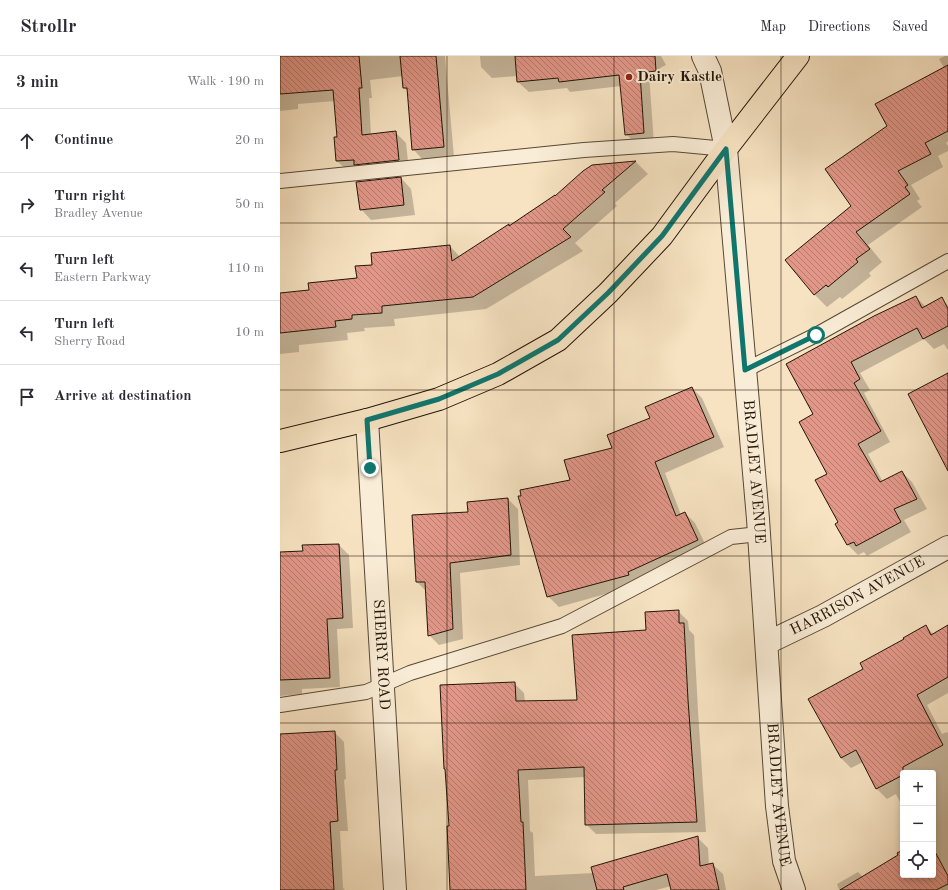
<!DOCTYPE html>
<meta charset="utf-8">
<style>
:root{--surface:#fff;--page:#f2f2f3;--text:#2b2b33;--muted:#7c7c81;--line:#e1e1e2}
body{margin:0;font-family:"Old Standard TT",serif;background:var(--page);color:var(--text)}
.controls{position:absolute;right:12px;bottom:12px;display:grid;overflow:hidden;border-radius:4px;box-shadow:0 2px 6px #0003}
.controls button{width:36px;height:36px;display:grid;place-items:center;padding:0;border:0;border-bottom:1px solid var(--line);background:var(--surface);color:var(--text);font:20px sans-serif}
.stop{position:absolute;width:12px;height:12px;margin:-9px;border:3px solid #0f766e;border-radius:50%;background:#fff}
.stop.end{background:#0f766e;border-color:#fff;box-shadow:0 1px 4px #0008}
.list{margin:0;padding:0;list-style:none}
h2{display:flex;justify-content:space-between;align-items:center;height:52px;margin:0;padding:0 16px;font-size:17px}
h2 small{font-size:13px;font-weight:400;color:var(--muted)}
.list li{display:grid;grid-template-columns:26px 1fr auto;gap:12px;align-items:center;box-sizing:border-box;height:64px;padding:0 16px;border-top:1px solid var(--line)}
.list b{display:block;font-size:15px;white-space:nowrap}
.list p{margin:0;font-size:13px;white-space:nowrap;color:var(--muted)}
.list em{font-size:13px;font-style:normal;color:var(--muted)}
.icon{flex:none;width:22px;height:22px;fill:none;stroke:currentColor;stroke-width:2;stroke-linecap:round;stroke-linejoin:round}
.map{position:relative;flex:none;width:668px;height:834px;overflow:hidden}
header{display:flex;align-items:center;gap:24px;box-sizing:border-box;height:56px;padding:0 20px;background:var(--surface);border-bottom:1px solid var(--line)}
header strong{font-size:19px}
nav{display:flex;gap:22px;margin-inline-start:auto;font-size:14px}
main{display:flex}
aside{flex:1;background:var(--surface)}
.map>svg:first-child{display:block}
.shadow{fill:#0003}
.building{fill:url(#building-back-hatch);stroke:#211406}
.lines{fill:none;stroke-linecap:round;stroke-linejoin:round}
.lane-casing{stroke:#564835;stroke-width:16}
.street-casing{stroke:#564835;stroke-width:24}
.primary-casing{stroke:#211406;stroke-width:24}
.lane{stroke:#faedd7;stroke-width:14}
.street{stroke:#faedd7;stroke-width:22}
.primary{stroke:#f7e3c2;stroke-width:22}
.route{stroke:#0f766e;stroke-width:5}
.grid{fill:none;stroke:#211406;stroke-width:1;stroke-opacity:0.55}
.poi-dot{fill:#8f2418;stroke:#faedd7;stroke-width:1.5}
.labels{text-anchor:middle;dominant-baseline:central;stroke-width:4;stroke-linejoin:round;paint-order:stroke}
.poi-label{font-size:15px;font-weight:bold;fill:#211406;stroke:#faedd7;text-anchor:start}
.street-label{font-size:15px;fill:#211406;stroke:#faedd7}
</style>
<header>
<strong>Strollr</strong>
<nav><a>Map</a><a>Directions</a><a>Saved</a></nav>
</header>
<main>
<aside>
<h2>3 min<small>Walk · 190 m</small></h2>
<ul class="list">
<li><svg class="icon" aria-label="ahead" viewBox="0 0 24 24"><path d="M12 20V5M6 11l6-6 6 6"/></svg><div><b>Continue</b></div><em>20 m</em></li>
<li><svg class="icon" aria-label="right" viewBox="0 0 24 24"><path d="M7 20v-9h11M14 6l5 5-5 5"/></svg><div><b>Turn right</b><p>Bradley Avenue</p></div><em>50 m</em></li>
<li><svg class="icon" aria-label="left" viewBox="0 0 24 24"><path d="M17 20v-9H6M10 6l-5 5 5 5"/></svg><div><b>Turn left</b><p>Eastern Parkway</p></div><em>110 m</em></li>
<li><svg class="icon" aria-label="left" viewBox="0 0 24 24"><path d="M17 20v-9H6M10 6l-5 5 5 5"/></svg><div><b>Turn left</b><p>Sherry Road</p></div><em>10 m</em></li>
<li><svg class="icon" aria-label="arrive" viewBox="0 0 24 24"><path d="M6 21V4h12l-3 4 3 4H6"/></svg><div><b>Arrive at destination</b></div></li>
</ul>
</aside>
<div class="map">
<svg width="668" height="834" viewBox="0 0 668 834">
<defs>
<pattern id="building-back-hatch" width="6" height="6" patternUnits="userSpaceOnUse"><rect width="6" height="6" fill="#e29789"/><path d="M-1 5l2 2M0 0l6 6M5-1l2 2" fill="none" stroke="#b77a6e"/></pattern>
</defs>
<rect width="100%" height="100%" fill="#f7e3c2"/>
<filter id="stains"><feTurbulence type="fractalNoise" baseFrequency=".005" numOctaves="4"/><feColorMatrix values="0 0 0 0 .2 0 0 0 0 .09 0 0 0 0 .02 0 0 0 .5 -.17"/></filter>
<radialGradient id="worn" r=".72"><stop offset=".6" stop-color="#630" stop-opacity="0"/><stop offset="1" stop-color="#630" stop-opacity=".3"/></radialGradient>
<g class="shadow">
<polygon points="0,0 165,0 174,101 143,104 133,93 128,35 124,32 123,20 90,24 92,42 89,42 91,79 115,76 126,87 129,114 68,115 57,105 55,82 58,82 55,45 18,48 18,53 0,55"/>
<polygon points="200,0 381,0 386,9 369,18 374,88 357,89 346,78 341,30 290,36 287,32 249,36 238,26 238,20 212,22 201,11"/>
<polygon points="665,0 668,0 668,85 666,87 668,90 668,95 658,100 663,111 631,129 640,143 637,145 642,151 588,189 602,206 589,217 591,220 562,243 560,241 547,251 534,238 608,70 664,12 659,3"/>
<polygon points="356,106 368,118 335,147 337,150 295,187 303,195 206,253 114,263 115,270 84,272 85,275 67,277 68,284 19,289 19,296 0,298 0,238 30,235 78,223 93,209 170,190 180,201 229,169 230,171 275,140 312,110"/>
<polygon points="121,122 131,133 135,159 91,164 81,153"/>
<polygon points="636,241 646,251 661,243 668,249 668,294 664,288 654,293 644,283 580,317 590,334 584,337 610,386 588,398 603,426 622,416 632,426 647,453 624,464 631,476 587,500 584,496 578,499 568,489 556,468 560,466 534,359 507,309"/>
<polygon points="412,332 422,342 444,391 385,417 401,459 405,457 415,467 428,494 358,529 279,551 268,540 291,425"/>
<polygon points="228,443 238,453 240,509 180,517 183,583 159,589 149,579 147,536 137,526 189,457"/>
<polygon points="59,489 69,499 73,572 57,573 60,631 22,633 22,638 0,640 0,497 24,496"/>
<polygon points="398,555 408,565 409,574 414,579 418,655 426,776 316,778 306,768 305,721 248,724 250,775 253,777 255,820 314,817 418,782 428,792 429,809 432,808 443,818 446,834 392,834 391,830 376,834 172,834 170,771 166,715 165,713 234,627 244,637 245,646 298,645 367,575"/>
<polygon points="646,570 653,578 668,570 668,637 647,649 662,678 667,676 668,677 668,834 559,834 557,828 578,816 583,821 619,799 623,795 623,819 653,819 653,717 623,717 623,752 616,738 607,743 597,733 583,706 571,712 561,702 585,614 625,583"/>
<polygon points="54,676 64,686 66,723 64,724 68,775 60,775 63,832 65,834 0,834 0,679"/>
</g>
<g class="building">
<polygon points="0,0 79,0 82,32 79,32 82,79 116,75 119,104 74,109 74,104 56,105 54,81 57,81 53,34 0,38"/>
<polygon points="120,0 156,0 164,91 132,94 127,32 123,32"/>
<polygon points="235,0 375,0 376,15 360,17 364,77 345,79 339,19 279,26 278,22 237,26"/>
<polygon points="668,9 668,75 645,87 651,98 618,115 628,129 625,131 630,138 576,176 590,193 576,203 578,206 548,231 546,229 534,239 505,204 571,150 545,113 607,70 595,48"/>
<polygon points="356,105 322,134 325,136 283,173 291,181 193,241 102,250 102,257 72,259 72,263 55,265 56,271 0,277 0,237 29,234 28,227 77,222 75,210 92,209 91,197 170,189 172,205 229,168 229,170 275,139 275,140 303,115 312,109"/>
<polygon points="121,121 124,149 80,154 76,126"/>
<polygon points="636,240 642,252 662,241 668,253 668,270 643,283 637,272 571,306 580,323 574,327 601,375 578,388 600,426 622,415 637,443 614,453 621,466 576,490 574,486 567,489 555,468 558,466 535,424 547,418 519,366 533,358 506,308 594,260"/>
<polygon points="668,317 668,415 628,338"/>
<polygon points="412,331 434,381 375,406 396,460 405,456 418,484 348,516 349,519 267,541 238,440 241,440 240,434 290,424 284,404 332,392 327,379 370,362 365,351"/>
<polygon points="228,442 231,499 170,507 173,573 148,580 145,526 136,526 132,459 188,456 187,446"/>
<polygon points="59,488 63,562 47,563 50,622 0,624 0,496 23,495 22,489"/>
<polygon points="399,554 399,567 404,567 408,644 417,766 305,769 304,711 238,714 241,766 243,766 246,834 170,834 167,770 169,770 165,713 164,713 160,629 235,626 236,645 297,644 292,579 366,574 365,556"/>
<polygon points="646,569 651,579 668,569 668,621 637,639 663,689 623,711 623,719 596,733 576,694 561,702 528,643 583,613 580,607 624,583 623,582"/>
<polygon points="55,675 57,714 55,714 58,765 50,766 54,834 0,834 0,678"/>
<polygon points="418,780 420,810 433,807 439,834 391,834 387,818 343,831 344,834 317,834 311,811"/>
<polygon points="653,792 668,820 668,828 656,834 560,834 618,799 617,797 623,794 623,819 653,819"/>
</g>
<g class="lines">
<g class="lane-casing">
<g id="lane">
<polyline points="0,125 304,94 393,88 446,93"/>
<polyline points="465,314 536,279 668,205"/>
<polyline points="0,649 86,636 130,617 282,570 451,481 479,478"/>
</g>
</g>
<g class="street-casing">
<g id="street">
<path id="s1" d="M 423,0 L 430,15 L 446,93 L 478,463 L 497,750 L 504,805 L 514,834"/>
<path id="s2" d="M 87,364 L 115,834"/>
<path id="s3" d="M 487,587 L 543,560 L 668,491"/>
</g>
</g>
<g class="primary-casing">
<polyline id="primary" points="0,385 87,364 159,343 218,318 278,284 328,237 382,180 446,93 518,0"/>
</g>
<use href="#lane" class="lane"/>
<use href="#street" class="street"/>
<use href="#primary" class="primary"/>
</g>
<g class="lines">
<polyline class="route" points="90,412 87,364 159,343 218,318 278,284 328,237 382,180 446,93 465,314 536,279"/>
</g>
<path class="grid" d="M 167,0 L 167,834M 334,0 L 334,834M 501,0 L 501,834M 0,167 L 668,167M 0,334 L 668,334M 0,500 L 668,500M 0,667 L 668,667"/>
<circle class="poi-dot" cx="349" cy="21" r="4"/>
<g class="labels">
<g class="poi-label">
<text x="357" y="21">Dairy Kastle</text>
</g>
<g class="street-label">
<text stroke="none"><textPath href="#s1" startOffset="420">BRADLEY AVENUE</textPath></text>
<text stroke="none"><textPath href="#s3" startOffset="102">HARRISON AVENUE</textPath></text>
<text stroke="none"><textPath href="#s2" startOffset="235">SHERRY ROAD</textPath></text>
<text stroke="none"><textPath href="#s1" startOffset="744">BRADLEY AVENUE</textPath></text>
</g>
</g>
<rect width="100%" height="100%" filter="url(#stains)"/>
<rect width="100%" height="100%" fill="url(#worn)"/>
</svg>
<div class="controls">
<button>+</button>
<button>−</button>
<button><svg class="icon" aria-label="locate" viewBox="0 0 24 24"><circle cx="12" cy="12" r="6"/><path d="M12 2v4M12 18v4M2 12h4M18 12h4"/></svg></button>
</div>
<div class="stop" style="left:536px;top:279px"></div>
<div class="stop end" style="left:90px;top:412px"></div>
</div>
</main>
